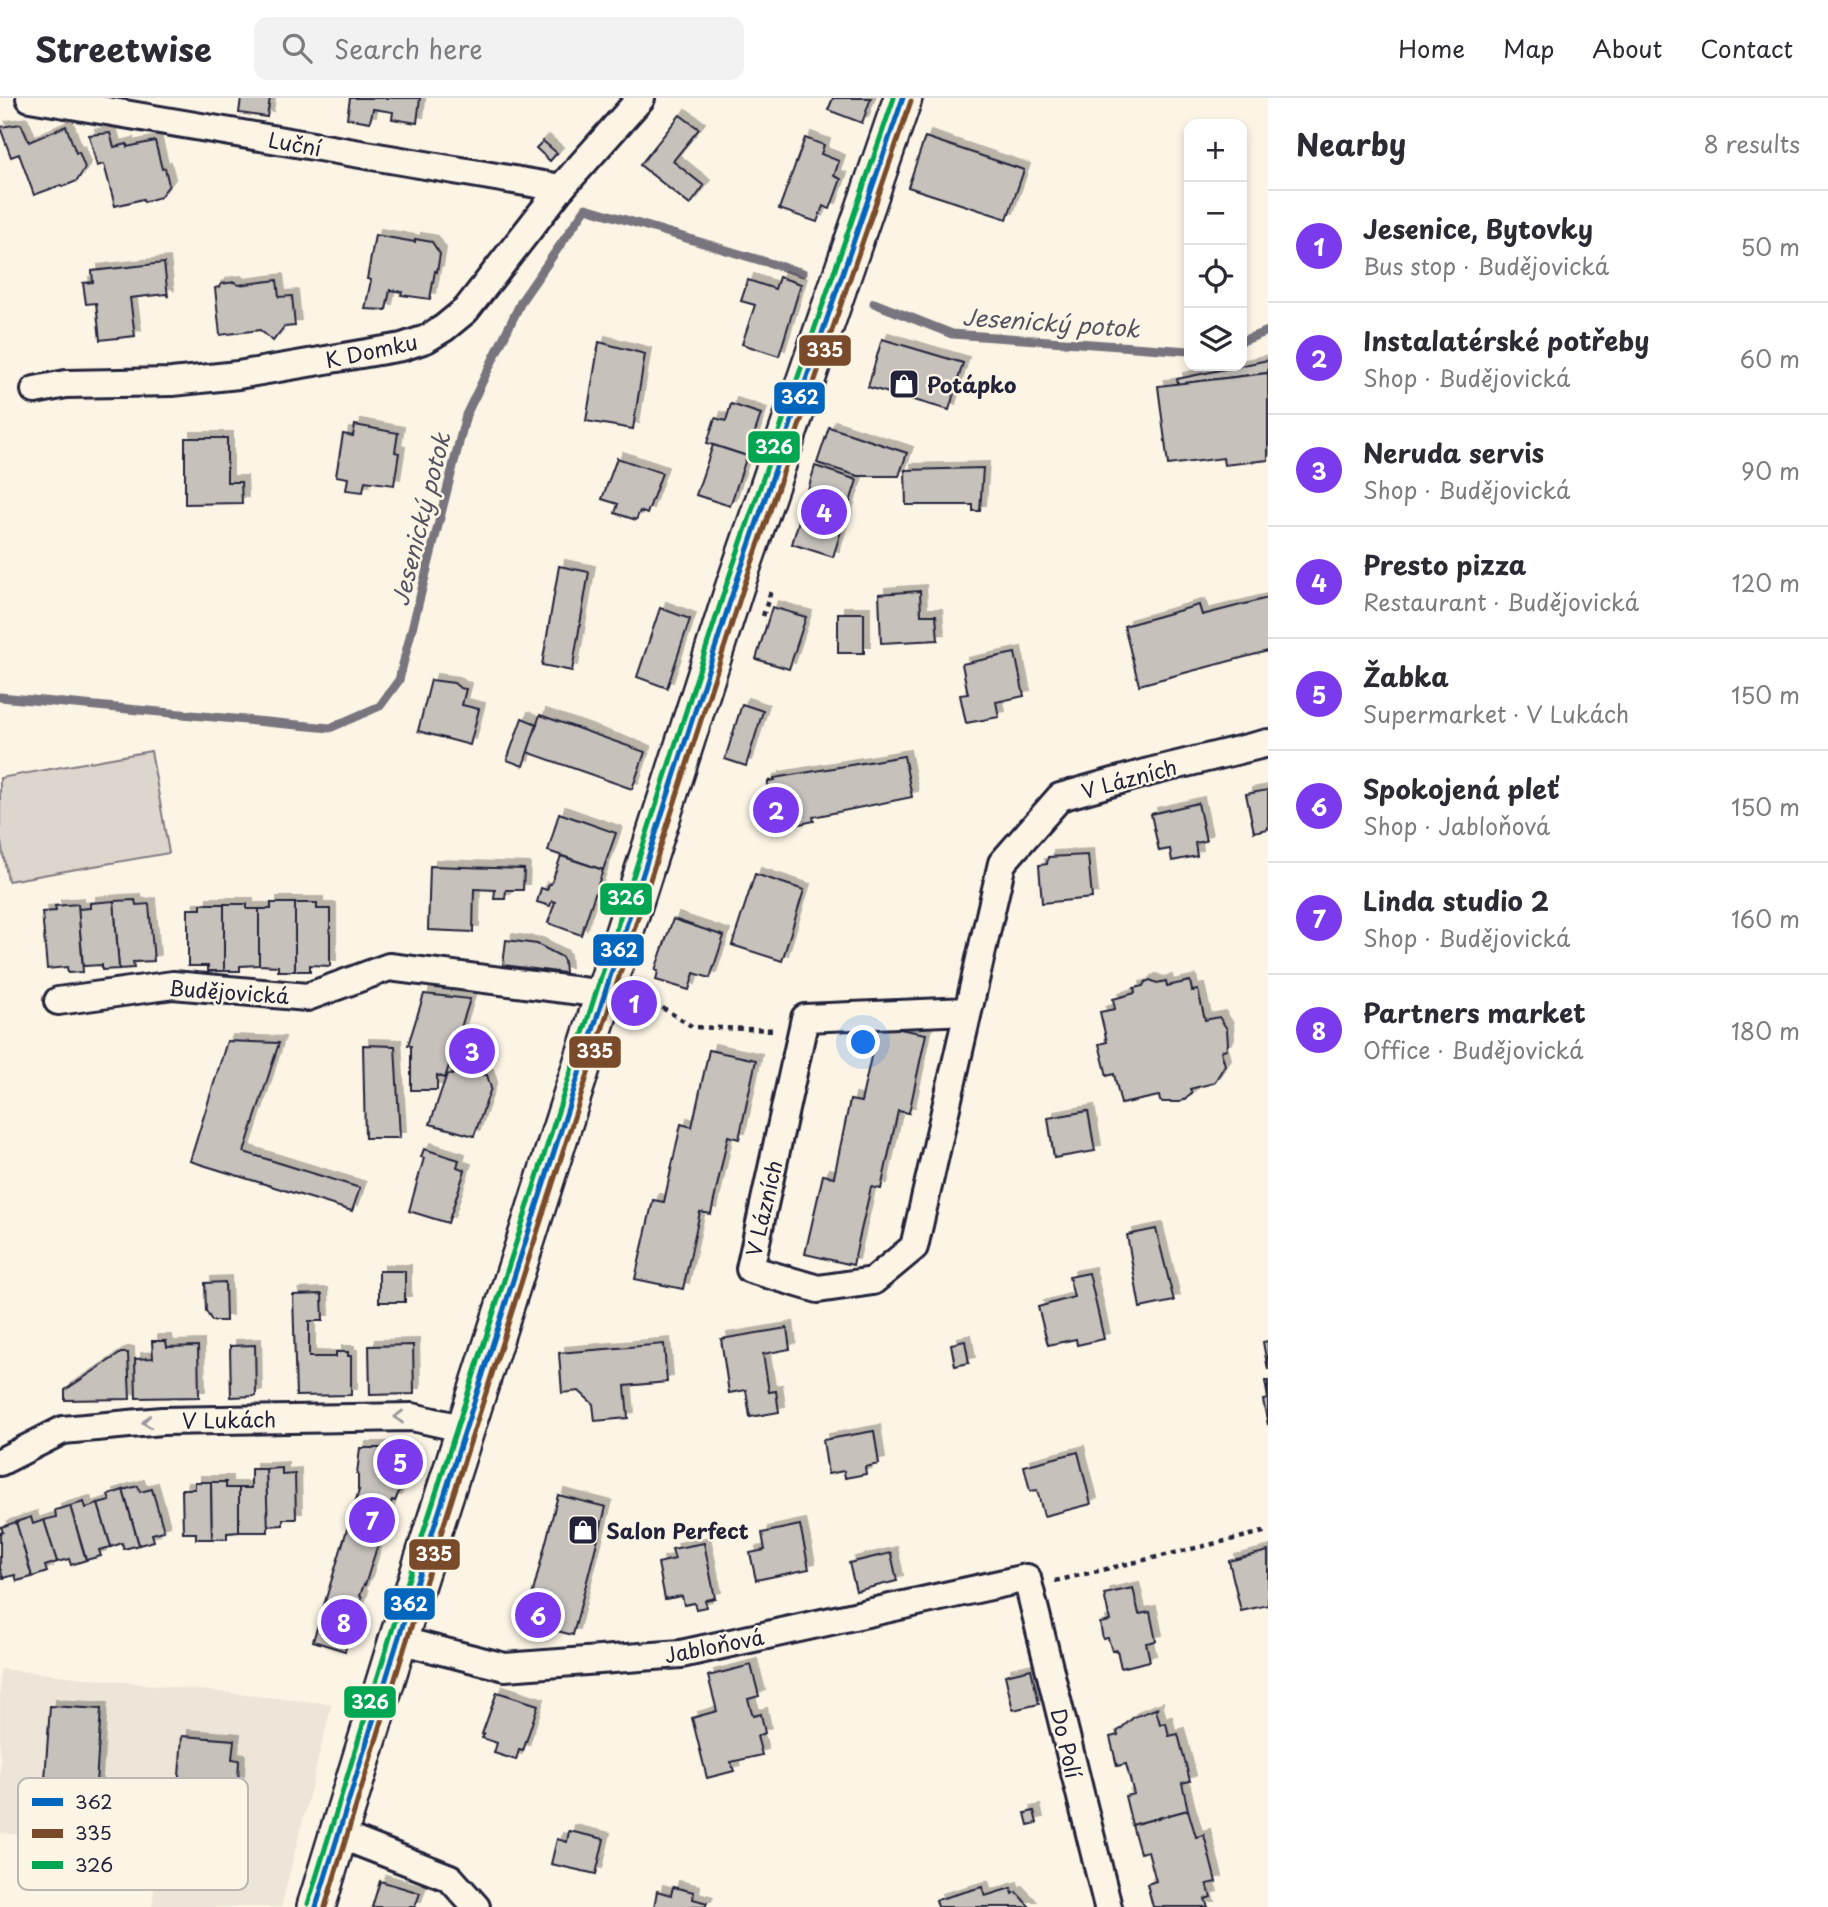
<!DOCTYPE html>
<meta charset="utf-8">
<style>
:root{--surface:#fff;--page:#f2f2f3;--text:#2b2b33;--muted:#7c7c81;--line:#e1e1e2;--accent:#7c3aed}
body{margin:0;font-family:"Playpen Sans",sans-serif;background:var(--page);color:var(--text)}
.controls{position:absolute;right:21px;top:21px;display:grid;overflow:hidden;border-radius:14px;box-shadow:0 4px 10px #0003}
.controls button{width:63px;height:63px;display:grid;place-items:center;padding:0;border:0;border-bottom:2px solid var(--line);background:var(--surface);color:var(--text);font:35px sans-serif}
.you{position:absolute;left:864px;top:945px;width:24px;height:24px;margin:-18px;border:5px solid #fff;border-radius:50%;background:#1a73e8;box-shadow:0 0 0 10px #1a73e833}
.badge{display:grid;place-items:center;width:46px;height:46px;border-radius:50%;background:var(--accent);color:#fff;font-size:23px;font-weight:700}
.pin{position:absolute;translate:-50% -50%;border:4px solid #fff;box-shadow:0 2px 7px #0006}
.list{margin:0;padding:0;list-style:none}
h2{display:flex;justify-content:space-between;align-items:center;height:91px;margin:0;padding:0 28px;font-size:30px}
h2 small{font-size:23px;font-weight:400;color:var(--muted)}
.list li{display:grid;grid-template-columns:46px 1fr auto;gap:21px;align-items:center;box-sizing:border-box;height:112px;padding:0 28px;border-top:2px solid var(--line)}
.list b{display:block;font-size:26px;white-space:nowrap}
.list p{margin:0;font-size:23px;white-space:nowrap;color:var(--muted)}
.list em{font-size:23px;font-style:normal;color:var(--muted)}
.icon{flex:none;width:38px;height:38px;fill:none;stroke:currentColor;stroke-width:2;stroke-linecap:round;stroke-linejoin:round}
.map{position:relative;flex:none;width:1268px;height:1809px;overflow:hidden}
header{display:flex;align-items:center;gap:42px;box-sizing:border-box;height:98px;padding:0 35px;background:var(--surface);border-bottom:2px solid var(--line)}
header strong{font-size:33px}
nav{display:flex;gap:38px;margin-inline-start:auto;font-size:24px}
.search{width:490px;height:63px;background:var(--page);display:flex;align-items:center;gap:18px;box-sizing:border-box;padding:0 24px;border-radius:14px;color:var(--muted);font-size:26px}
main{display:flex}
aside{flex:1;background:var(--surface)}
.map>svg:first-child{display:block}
.built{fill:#ece5d8}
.green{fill:#dcd6cc;stroke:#7f7c84;stroke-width:2}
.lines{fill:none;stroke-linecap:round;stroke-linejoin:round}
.stream{stroke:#78757e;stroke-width:9}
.building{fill:#c6c1bb;stroke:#22223b;stroke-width:2;filter:url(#shadow)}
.minor-casing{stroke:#22223b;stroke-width:32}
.secondary-casing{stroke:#22223b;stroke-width:42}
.path{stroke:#22223b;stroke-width:4.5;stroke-dasharray:5 5;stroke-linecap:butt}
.minor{stroke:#fcf5e5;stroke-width:26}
.secondary{stroke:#fcf5e5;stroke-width:37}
.bus-1-casing{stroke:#fcf5e5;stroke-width:10}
.bus-2-casing{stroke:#fcf5e5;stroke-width:10}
.bus-3-casing{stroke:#fcf5e5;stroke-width:10}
.bus-1{stroke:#0065bd;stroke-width:5}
.bus-2{stroke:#7a4b2a;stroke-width:5}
.bus-3{stroke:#00a651;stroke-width:5}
.oneway{stroke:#9a9698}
.labels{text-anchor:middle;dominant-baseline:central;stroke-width:5;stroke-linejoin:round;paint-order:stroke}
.street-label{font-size:21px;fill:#22223b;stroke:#fcf5e5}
.poi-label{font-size:21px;font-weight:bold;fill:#22223b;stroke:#fcf5e5;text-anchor:start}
.water-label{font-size:23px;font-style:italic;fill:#545362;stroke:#fcf5e5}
.key{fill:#fcf5e5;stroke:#bbb6b2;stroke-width:2}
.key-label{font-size:19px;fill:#22223b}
.line-badge{stroke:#fcf5e5;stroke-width:2.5}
.badge-label{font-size:19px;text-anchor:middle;font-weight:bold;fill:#fff}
</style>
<header>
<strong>Streetwise</strong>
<div class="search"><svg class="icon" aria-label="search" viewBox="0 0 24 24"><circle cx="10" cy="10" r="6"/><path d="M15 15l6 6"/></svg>Search here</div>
<nav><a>Home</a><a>Map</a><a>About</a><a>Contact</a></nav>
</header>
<main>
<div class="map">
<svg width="1268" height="1809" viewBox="0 0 1268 1809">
<defs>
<filter id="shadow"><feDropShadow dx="6" dy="-6" stdDeviation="0" flood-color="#0004"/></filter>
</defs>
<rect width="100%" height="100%" fill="#fcf5e5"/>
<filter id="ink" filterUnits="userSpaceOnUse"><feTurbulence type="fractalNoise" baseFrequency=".0143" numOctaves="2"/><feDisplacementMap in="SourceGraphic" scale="14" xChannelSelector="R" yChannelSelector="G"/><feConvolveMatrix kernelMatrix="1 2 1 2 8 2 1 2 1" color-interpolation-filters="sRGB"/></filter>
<g filter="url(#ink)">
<polygon class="built" points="0,1571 332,1606 281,1809 152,1809 160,1749 0,1735"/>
<polygon class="green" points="151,653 169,755 8,783 0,739 0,680"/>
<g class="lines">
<g class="stream">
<polyline points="874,205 952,236 1189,253"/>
<polyline points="1242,243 1268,233"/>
<polyline points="0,599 330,630 380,608 399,582 466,317 522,202 586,110 803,175"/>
</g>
</g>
<g class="building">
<polygon points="241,0 270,0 267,19 239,15"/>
<polygon points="350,0 420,0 417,25 392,21 393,14 373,11 370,24 347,20"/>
<polygon points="833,0 871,0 862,25 828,12"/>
<polygon points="680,17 699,31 673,63 704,88 690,107 640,67"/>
<polygon points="21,26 29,44 66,28 76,55 79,54 85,70 77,83 62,89 61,87 34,97 19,56 11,59 0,29"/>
<polygon points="110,35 114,49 127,46 127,49 155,43 162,71 165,70 169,87 160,99 144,104 143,101 115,108 104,66 97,68 89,37"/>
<polygon points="925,39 1024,72 1007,121 908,89"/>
<polygon points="805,40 824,47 821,56 839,63 834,78 841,81 830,111 823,108 817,124 779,111"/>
<polygon points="543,43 557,55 550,63 536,50"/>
<polygon points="375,137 415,144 415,141 432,144 440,156 437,174 435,173 430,201 401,197 402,194 390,192 386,212 365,211 371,182 367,181"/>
<polygon points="164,165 168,199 166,196 130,200 135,238 100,242 96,205 86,206 83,185 93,184 92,173"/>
<polygon points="779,179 801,186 779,258 742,246 755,207 741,203 748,182 775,191"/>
<polygon points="277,182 279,199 292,198 295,228 284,229 273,243 260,232 220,237 215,190 219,189 221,186 235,184 238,187"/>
<polygon points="882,241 963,265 949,312 868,289"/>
<polygon points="599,244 645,256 633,331 586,323"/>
<polygon points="1268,262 1268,275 1178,286 1177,281"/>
<polygon points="1268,275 1268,362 1224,367 1223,360 1168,367 1158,288"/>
<polygon points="731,306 761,316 747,358 707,345 715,320 726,323"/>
<polygon points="355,327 398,335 395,354 399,355 394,387 365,383 363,394 346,392 348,380 336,378 343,336 353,338"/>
<polygon points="829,329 907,355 899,378 858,378 817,365"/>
<polygon points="185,340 227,340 227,384 241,384 242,405 185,406"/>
<polygon points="713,347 747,358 730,408 696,397"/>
<polygon points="617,360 662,375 647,416 640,413 636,422 615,415 618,406 602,401"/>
<polygon points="815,368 857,382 833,459 792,446"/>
<polygon points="983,370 980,413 973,413 973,407 906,407 905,372"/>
<polygon points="559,468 589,474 572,573 542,567"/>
<polygon points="920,493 921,517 936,517 938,542 881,545 879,496"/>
<polygon points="1268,500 1268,553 1139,587 1124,528 1199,507 1202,517"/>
<polygon points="772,509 806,519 789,571 756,561"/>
<polygon points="660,510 690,521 667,590 637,579"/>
<rect x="838" y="515" width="26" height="40"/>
<polygon points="1015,555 1024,598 996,604 999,619 966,625 960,597 968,596 962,566"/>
<polygon points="431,582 454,585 460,590 466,591 462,607 479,611 470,647 418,633"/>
<polygon points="742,606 763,613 746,668 725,661"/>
<polygon points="540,617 645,654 632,691 527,654"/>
<polygon points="522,620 537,626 523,668 507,662"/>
<polygon points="904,658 912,699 813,719 814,723 786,729 784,730 782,723 765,722 768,683 775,682 774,680"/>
<polygon points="1268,692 1268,731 1254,734 1246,696"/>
<polygon points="1198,705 1206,743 1195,745 1197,758 1172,763 1170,751 1159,753 1151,716"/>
<polygon points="559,715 616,735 603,772 548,753"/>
<polygon points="1088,757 1092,800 1042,805 1039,767 1047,766 1048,759"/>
<polygon points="561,758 603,772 581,837 548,825 555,804 552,803 550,808 537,804 541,790 547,792 549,786 551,786"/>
<polygon points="430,768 524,771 523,792 506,792 505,801 494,801 495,792 474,791 473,834 428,832"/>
<polygon points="755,776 804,792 782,863 732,847"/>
<polygon points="135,802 136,807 149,806 154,863 133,864 134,870 119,871 114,803"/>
<polygon points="114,803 119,871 102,872 102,867 83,868 78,811 90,810 90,805"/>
<polygon points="271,805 295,805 295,873 278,873 278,868 259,867 259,811 271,811"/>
<polygon points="295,805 317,805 317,811 330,811 330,868 310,867 310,873 295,873"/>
<polygon points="78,806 83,874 68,875 67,869 47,871 42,814 56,813 55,808"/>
<polygon points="201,806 224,806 224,873 208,873 208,868 188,868 188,811 201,811"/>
<polygon points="224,806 247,806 247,811 259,811 259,867 240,868 240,873 224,873"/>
<polygon points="673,821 724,838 710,880 694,875 689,892 656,882 658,873 655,872"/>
<polygon points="506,842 537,846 562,859 564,863 565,875 503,867"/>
<polygon points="1150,882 1157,885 1166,883 1167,888 1190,883 1192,893 1198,892 1205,922 1219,919 1227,931 1228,946 1226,951 1221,953 1225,967 1214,985 1190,991 1192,996 1180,1004 1163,1004 1160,1003 1159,998 1121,1006 1114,976 1107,978 1099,946 1107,944 1100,914 1115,911 1113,901 1135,895 1134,890 1143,888 1145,884"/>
<polygon points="424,896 470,901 445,980 437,977 437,992 411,992 411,948 408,947"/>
<polygon points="878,927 926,936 909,1015 898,1013 881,1091 871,1089 853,1167 805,1156 823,1077 834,1079 850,1002 861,1004"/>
<polygon points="227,943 279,945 244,1054 360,1090 352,1113 190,1063"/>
<polygon points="363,947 395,948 400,1040 365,1040"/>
<polygon points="709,952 756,962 739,1041 728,1038 711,1116 700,1114 683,1191 635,1181 653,1102 664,1104 681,1026 692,1029"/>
<polygon points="454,973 487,977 491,990 474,1038 430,1026 447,976 452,977"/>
<polygon points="1088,1013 1095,1053 1054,1060 1048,1020"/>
<polygon points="424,1051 459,1062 457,1069 465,1072 448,1125 409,1113 424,1060 421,1059"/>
<polygon points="1156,1131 1174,1203 1140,1210 1127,1137"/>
<rect x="379" y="1173" width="26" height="31"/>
<polygon points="1089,1175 1104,1241 1077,1247 1076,1241 1048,1247 1038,1209 1074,1199 1069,1179"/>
<polygon points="225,1184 226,1223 212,1223 206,1213 205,1185"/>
<polygon points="322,1196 323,1223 309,1223 309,1259 336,1259 336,1254 348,1254 348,1258 351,1258 351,1297 296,1298 293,1197"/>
<polygon points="787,1230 790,1251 763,1256 769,1294 776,1293 779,1314 750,1319 746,1292 729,1295 721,1241"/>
<polygon points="152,1243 166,1243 167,1249 198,1248 199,1299 136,1300 135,1261 153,1260"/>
<polygon points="965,1243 969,1265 955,1268 951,1246"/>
<polygon points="1268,1243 1268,1272 1263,1244"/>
<polygon points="664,1246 667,1284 625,1288 628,1320 595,1323 593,1306 579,1293 562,1295 559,1255"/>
<polygon points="255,1247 256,1298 231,1299 230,1248"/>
<polygon points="413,1247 414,1296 370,1297 369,1248"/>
<polygon points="121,1255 128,1255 130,1301 65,1302 65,1292"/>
<polygon points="1265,1283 1268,1283 1268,1327 1263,1302 1268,1301"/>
<polygon points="874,1333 879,1366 865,1369 866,1376 845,1380 844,1373 828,1376 823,1342"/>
<polygon points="360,1350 400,1350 411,1367 403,1390 401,1389 395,1403 392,1402 365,1487 364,1486 360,1498 362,1499 345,1553 313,1543 359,1392 358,1392 358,1376 357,1376"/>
<polygon points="1078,1354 1091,1406 1044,1418 1037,1392 1030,1393 1024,1368"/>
<polygon points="282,1370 282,1377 295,1376 296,1421 283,1421 283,1427 267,1428 266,1371"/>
<polygon points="251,1371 266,1371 268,1434 239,1434 239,1390 251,1390"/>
<polygon points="195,1384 211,1384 212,1441 196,1441 196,1435 183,1435 182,1391 195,1391"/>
<polygon points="211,1384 226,1384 226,1390 239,1390 239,1434 227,1435 227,1441 212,1441"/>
<polygon points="138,1388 140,1394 152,1391 164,1433 152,1436 154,1443 139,1447 123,1392"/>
<polygon points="123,1392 139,1447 124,1451 122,1445 111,1449 98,1406 110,1403 108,1397"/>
<polygon points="558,1397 606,1409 573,1537 525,1525"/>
<polygon points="84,1404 86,1410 98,1406 111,1449 99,1452 101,1458 86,1462 70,1408"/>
<polygon points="70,1408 86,1462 71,1467 69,1461 57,1464 44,1422 56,1419 55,1412"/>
<polygon points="31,1419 33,1426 44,1422 57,1464 45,1468 47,1474 32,1479 16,1424"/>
<polygon points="16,1424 32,1479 17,1483 15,1477 3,1480 0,1470 0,1435 3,1434 1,1429"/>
<polygon points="800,1427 809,1471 756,1482 750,1455 765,1452 762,1435"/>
<polygon points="704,1445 715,1500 705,1502 706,1509 696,1511 694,1505 684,1507 682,1498 665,1501 658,1465 675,1461 672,1451"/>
<polygon points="1268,1453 1268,1507 1241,1513 1229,1463"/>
<polygon points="891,1455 897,1483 856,1493 849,1465"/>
<polygon points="1133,1490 1139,1516 1150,1514 1156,1543 1146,1545 1150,1563 1121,1570 1117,1552 1112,1553 1108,1540 1103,1541 1100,1525 1110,1523 1104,1496"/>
<polygon points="751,1567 759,1598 748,1601 753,1618 761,1616 765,1635 757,1638 762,1657 731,1664 734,1673 707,1680 692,1620 717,1613 708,1578"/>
<polygon points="1031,1571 1039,1606 1013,1612 1005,1577"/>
<polygon points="497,1594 538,1607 523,1653 519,1652 516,1662 494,1655 497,1645 482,1640 484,1636 482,1636"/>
<polygon points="50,1608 101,1611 94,1715 43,1711"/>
<polygon points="1158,1610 1156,1612 1160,1626 1166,1625 1169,1638 1178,1636 1190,1683 1182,1685 1188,1712 1132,1727 1125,1698 1134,1696 1126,1666 1117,1668 1110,1639 1118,1637 1117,1634 1134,1619"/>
<polygon points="182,1638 234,1642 232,1661 239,1662 238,1684 231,1683 228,1722 176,1718"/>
<polygon points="1188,1712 1196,1739 1204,1737 1216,1784 1207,1786 1211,1799 1205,1801 1208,1809 1153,1809 1147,1786 1156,1783 1148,1753 1140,1755 1132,1727"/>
<polygon points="1034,1713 1037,1725 1028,1727 1025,1715"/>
<polygon points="569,1733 604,1741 596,1776 551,1766 557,1741 567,1744"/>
<polygon points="380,1783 420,1795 415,1809 372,1809"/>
<polygon points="673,1789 694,1794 693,1801 707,1805 705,1809 654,1809 657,1793 671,1797"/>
<polygon points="982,1789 985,1798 1011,1790 1013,1796 1016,1794 1030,1809 938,1809 936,1802"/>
</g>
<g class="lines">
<g class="minor-casing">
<g id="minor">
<polyline points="30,0 561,90"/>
<polyline points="35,292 66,286 172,284 238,277 402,249 426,241 444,230 466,212 561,90 641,0"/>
<polyline points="58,903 173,887 307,899 389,869 604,896"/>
<polyline points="968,913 805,920 750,1171 818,1191 873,1183 914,1149 1002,765 1060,699 1149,674 1268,645"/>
<polyline points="0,1364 63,1332 162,1323 412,1319 466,1331"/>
<polyline points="398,1542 505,1569 681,1556 1027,1480 1108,1809"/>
<polyline points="337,1736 450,1780 476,1809"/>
</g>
</g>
<g class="secondary-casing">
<polyline id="secondary" points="316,1809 398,1542 734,491 903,0"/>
</g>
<g class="path">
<polyline points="763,518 772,490"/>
<polyline points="637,894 693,929 776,932"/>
<polyline points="1055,1483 1268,1433"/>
</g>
<use href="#minor" class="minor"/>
<use href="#secondary" class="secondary"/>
<g class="bus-1-casing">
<polyline id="bus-1" points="316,1809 398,1542 734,491 903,0"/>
</g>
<g class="bus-2-casing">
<polyline id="bus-2" points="325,1809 406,1545 742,494 911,3"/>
</g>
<g class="bus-3-casing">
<polyline id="bus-3" points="308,1806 390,1539 726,488 894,0"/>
</g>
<use href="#bus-1" class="bus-1"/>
<use href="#bus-2" class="bus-2"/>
<use href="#bus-3" class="bus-3"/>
</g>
<defs><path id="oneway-chevron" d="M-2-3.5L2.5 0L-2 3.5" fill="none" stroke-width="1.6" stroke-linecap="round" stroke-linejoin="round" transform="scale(1.75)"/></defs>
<g class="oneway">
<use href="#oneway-chevron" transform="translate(399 1319) rotate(180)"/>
<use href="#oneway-chevron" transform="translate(147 1324) rotate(174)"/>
</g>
</g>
<defs>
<g id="shop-square" transform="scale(1.575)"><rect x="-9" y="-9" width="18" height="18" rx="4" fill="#22223b" stroke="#fcf5e5"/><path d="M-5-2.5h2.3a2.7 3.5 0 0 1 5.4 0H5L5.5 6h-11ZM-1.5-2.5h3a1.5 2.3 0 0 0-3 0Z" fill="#fff"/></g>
</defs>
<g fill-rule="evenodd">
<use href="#shop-square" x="904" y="286"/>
<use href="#shop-square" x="583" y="1432"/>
</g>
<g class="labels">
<g class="street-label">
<text transform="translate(295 45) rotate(10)">Luční</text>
<text transform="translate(371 252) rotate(-12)">K Domku</text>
<text transform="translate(1129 680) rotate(-15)">V Lázních</text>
<text transform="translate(229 893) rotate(4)">Budějovická</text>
<text transform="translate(763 1110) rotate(-77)">V Lázních</text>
<text transform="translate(229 1321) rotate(-1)">V Lukách</text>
<text transform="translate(714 1547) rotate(-11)">Jabloňová</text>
<text transform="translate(1067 1645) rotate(77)">Do Polí</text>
</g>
<g class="poi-label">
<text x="927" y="286">Potápko</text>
<text x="606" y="1432">Salon Perfect</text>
</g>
<g class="water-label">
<text transform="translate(1051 224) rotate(4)">Jesenický potok</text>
<text transform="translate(420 421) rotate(-76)">Jesenický potok</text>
</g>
</g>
<rect x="18" y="1680" width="230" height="112" rx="10" class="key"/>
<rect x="32" y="1700" width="31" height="8" fill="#0065bd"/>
<rect x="32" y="1731" width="31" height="9" fill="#7a4b2a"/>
<rect x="32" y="1763" width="31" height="8" fill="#00a651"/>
<g class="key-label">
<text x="75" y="1711">362</text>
<text x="75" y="1742">335</text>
<text x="75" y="1774">326</text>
</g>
<g class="line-badge">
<rect x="798" y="236" width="54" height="33" rx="7" fill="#7a4b2a"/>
<rect x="773" y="283" width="53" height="34" rx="7" fill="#0065bd"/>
<rect x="747" y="332" width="54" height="34" rx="7" fill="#00a651"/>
<rect x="599" y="784" width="54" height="34" rx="7" fill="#00a651"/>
<rect x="592" y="835" width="53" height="34" rx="7" fill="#0065bd"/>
<rect x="568" y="937" width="54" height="34" rx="7" fill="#7a4b2a"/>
<rect x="408" y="1440" width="53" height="33" rx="7" fill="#7a4b2a"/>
<rect x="383" y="1489" width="53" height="34" rx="7" fill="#0065bd"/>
<rect x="343" y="1587" width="54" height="34" rx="7" fill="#00a651"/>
</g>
<g class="badge-label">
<text x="825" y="259">335</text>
<text x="800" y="306">362</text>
<text x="774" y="356">326</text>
<text x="626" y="807">326</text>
<text x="619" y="859">362</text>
<text x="595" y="960">335</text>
<text x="434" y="1463">335</text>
<text x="409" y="1513">362</text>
<text x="370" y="1611">326</text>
</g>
</svg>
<div class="controls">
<button>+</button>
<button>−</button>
<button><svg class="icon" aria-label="locate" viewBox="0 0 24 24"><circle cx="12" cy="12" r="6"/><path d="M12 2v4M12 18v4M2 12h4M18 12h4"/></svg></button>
<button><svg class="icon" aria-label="layers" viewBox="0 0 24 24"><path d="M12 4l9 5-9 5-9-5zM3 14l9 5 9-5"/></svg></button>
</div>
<div class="you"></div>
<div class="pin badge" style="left:634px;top:905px">1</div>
<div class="pin badge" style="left:776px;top:712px">2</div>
<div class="pin badge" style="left:472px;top:953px">3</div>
<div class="pin badge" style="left:824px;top:414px">4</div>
<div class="pin badge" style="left:400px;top:1364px">5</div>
<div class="pin badge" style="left:538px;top:1517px">6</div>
<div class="pin badge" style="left:372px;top:1422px">7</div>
<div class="pin badge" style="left:344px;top:1524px">8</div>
</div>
<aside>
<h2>Nearby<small>8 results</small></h2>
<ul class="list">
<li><span class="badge">1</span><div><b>Jesenice, Bytovky</b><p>Bus stop · Budějovická</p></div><em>50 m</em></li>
<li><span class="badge">2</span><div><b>Instalatérské potřeby</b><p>Shop · Budějovická</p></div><em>60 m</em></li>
<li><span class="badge">3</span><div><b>Neruda servis</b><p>Shop · Budějovická</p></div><em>90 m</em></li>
<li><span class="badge">4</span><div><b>Presto pizza</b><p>Restaurant · Budějovická</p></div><em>120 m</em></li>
<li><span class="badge">5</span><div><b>Žabka</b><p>Supermarket · V Lukách</p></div><em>150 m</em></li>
<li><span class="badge">6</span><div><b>Spokojená pleť</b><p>Shop · Jabloňová</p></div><em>150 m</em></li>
<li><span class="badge">7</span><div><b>Linda studio 2</b><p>Shop · Budějovická</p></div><em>160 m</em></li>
<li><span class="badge">8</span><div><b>Partners market</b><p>Office · Budějovická</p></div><em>180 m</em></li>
</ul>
</aside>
</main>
